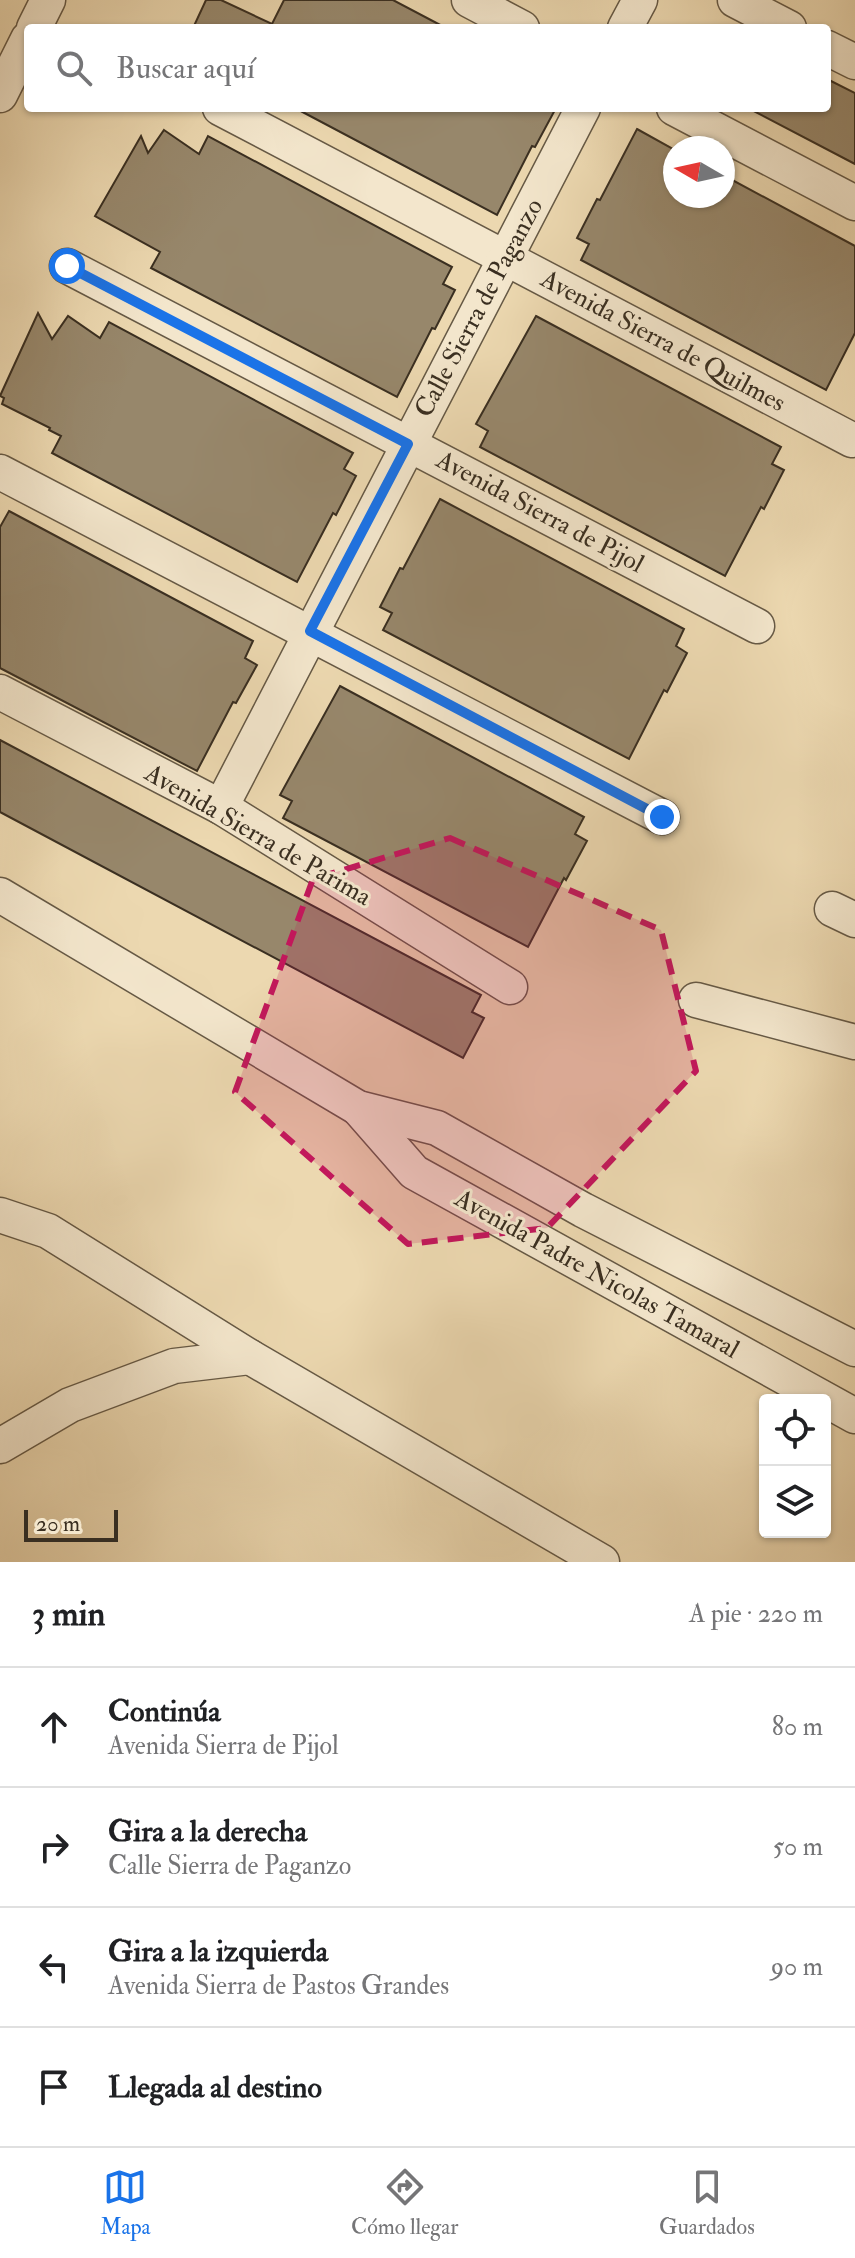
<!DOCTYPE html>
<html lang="es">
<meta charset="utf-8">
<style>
:root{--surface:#fff;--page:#f2f2f2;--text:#202124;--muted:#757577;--line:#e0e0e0;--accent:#1a73e8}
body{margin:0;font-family:"IM FELL Double Pica",serif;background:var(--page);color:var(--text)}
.controls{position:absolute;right:24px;bottom:24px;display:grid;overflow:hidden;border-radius:8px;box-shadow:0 2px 6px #0004}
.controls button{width:72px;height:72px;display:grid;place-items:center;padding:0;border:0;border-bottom:2px solid var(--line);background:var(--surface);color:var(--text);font:40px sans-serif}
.compass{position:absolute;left:663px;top:136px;width:72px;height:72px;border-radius:50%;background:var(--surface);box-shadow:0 2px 6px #0004;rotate:279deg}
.scale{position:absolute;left:24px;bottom:20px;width:94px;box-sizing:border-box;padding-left:8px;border:4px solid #3a2f21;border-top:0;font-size:22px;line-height:28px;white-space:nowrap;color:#3a2f21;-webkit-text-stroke:6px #f3e6cc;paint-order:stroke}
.stop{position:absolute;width:24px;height:24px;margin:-18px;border:6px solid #1a73e8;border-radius:50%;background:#fff}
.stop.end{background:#1a73e8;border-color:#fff;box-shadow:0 2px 8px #0008}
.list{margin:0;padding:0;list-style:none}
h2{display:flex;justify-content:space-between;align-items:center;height:104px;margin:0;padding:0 32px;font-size:34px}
h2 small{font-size:26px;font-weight:400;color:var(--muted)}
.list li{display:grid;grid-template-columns:52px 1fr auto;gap:24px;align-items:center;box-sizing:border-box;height:120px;padding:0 32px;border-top:2px solid var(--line)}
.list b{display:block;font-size:30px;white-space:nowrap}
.list p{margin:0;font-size:26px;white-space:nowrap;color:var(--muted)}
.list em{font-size:26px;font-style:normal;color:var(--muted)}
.icon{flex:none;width:44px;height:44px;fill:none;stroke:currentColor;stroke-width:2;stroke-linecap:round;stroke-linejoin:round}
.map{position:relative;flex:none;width:855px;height:1562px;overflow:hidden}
.search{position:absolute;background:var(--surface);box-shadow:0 2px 6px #0004;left:24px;right:24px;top:24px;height:88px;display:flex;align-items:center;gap:20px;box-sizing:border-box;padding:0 28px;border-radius:8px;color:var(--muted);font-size:30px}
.sheet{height:584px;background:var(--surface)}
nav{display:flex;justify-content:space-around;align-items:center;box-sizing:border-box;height:112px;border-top:2px solid var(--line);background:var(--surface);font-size:22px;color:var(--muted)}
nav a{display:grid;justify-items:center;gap:4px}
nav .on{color:var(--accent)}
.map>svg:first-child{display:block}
.building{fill:#97876b;stroke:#3a2f21;stroke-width:2}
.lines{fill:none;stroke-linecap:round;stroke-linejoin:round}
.minor-casing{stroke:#665945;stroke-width:37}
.minor{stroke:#f3e6cc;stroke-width:34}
.route{stroke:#1a73e8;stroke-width:10}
.marked{fill:#c2185b;fill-opacity:0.2;stroke:#c2185b;stroke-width:6;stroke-dasharray:16 10;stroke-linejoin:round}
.labels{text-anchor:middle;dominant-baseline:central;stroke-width:6;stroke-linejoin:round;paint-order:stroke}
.street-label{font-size:26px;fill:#3a2f21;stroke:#f3e6cc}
</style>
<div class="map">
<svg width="855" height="1562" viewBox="0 0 855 1562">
<rect width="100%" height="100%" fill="#ecd8b0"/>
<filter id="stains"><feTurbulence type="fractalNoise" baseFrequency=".0025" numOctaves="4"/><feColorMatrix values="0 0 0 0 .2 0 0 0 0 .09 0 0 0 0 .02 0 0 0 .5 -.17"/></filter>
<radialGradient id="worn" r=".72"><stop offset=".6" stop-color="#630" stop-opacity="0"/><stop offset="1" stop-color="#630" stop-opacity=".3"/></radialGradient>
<g class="building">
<polygon points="206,0 221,0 272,24 284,0 393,0 446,28 193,28"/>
<polygon points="827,79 855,93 855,164 748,108 827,108"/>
<polygon points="295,108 556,108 535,147 532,146 497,215"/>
<polygon points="637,129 675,150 675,196 723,196 723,175 855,246 855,333 826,390 581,260 589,244 577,238 597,199 600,200"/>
<polygon points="164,130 199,154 208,136 452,267 443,284 455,290 435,329 432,328 397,397 151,268 160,252 95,216 141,136 148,153"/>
<polygon points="38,313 52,339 68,316 100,338 109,322 353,453 344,469 356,476 336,515 333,513 297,582 52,453 61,436 49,430 50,428 2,404 4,398 0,396"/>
<polygon points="536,316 781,447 772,464 784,470 764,509 761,507 725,576 480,447 488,431 476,424"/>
<polygon points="440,499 684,629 676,646 687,653 667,692 664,690 629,759 383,630 392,613 380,607 400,568 403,569"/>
<polygon points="9,511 253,641 245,658 257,665 236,703 233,702 197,771 0,668 0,527"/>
<polygon points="340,686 584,817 575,834 587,841 566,880 564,878 528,947 283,818 292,801 280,795"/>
<polygon points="0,740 481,995 472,1012 484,1018 463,1058 0,812"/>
</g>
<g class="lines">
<g class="minor-casing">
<g id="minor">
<polyline points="469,0 522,28"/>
<polyline points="735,0 789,28"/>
<polyline points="34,28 48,0"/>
<polyline points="625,28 640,0"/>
<polyline points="827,48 855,62"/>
<polyline points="0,95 28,39"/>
<polyline points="220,108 852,440"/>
<polyline points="674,108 855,203"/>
<polyline points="67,266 757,626"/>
<polyline points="0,472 662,817"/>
<polyline points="0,692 221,807 510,987"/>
<polyline points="221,807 583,108"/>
<polyline points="0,895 358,1108 437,1128 583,1210 855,1349"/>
<polyline points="832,909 855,920"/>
<polyline points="696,1000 855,1042"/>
<polyline points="358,1108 414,1172 855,1416"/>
<polyline points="0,1215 48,1231 250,1357 602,1562"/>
<polyline points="0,1446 70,1405 174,1366 250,1357"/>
</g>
</g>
<use href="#minor" class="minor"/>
</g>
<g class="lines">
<polyline class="route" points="67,266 408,444 310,631 662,817"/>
</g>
<path class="marked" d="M 450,838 L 661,930 L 696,1071 L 547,1228 L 408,1244 L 235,1092 L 313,879 Z"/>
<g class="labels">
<g class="street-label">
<text transform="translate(479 308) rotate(-62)">Calle Sierra de Paganzo</text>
<text transform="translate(663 341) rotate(28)">Avenida Sierra de Quilmes</text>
<text transform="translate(540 512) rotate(28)">Avenida Sierra de Pijol</text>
<text transform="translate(258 835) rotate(30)">Avenida Sierra de Parima</text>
<text transform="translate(597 1274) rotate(29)">Avenida Padre Nicolas Tamaral</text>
</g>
</g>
<rect width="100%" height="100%" filter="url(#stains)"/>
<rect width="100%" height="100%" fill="url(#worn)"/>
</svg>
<div class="controls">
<button><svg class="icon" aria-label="locate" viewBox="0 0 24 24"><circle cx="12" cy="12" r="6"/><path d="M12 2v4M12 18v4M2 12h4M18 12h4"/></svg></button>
<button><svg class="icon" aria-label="layers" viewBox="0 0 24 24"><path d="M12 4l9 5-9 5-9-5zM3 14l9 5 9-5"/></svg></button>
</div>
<svg class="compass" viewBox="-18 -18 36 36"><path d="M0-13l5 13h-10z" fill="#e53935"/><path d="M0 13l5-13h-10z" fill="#757577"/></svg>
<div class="scale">20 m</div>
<div class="stop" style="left:67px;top:266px"></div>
<div class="stop end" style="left:662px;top:817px"></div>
<div class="search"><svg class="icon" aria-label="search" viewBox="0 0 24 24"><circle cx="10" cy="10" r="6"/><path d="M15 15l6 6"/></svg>Buscar aquí</div>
</div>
<section class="sheet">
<h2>3 min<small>A pie · 220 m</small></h2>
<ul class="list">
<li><svg class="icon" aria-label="ahead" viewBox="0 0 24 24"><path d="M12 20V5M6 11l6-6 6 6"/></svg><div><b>Continúa</b><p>Avenida Sierra de Pijol</p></div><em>80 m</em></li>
<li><svg class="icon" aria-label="right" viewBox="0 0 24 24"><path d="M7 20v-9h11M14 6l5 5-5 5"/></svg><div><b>Gira a la derecha</b><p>Calle Sierra de Paganzo</p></div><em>50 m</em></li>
<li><svg class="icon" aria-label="left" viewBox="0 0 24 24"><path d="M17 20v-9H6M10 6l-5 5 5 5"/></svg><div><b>Gira a la izquierda</b><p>Avenida Sierra de Pastos Grandes</p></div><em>90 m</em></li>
<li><svg class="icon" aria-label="arrive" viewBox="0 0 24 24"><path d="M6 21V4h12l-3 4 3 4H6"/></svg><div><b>Llegada al destino</b></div></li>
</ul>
</section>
<nav>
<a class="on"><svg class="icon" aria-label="map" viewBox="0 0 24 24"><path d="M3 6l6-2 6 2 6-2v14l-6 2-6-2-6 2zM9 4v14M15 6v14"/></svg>Mapa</a>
<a><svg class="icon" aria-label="directions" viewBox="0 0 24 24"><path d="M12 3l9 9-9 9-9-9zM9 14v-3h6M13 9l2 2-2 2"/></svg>Cómo llegar</a>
<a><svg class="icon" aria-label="saved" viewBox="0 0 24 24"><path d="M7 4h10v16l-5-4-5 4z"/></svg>Guardados</a>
</nav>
